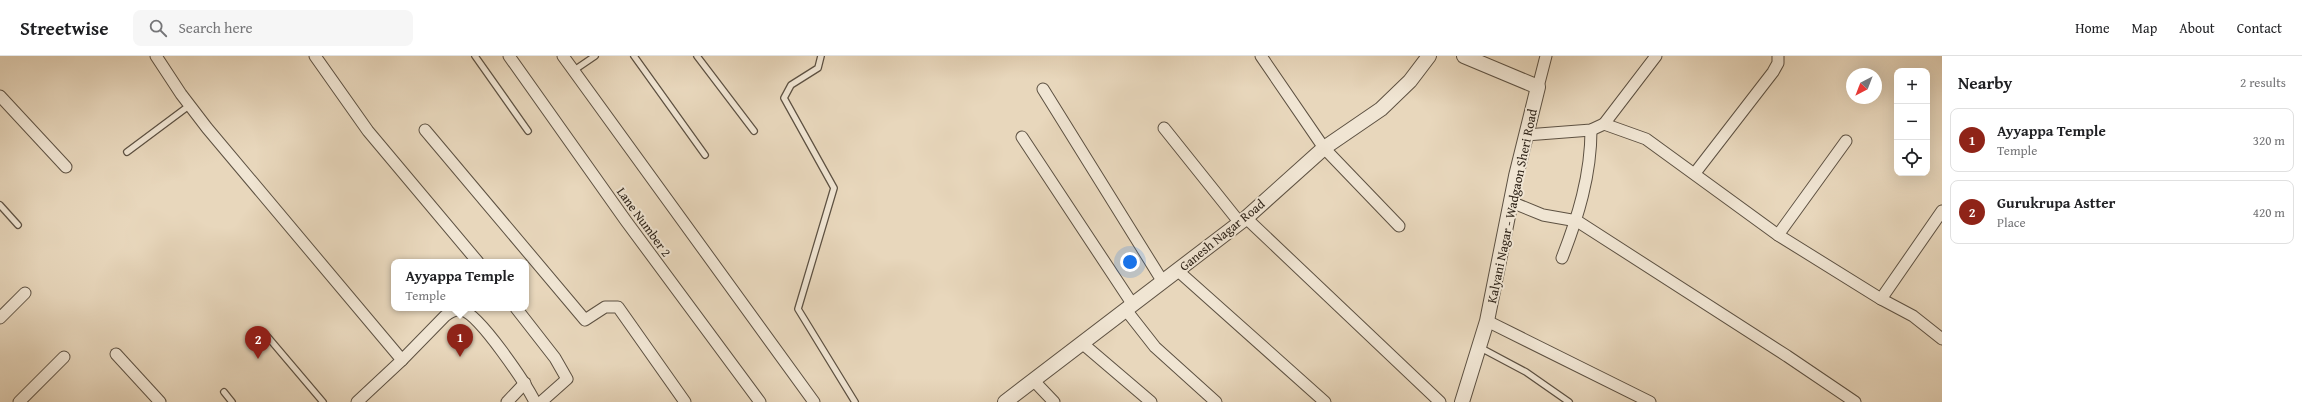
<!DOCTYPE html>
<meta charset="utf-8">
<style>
:root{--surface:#fff;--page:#f6f6f6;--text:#202124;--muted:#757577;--line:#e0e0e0;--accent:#8f2418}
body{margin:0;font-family:"Gentium Book Plus",serif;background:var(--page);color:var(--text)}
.controls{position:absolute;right:12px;top:12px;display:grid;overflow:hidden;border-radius:8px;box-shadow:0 4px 16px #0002}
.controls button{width:36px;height:36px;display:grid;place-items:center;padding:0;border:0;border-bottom:1px solid var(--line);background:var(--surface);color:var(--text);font:20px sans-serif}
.compass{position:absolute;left:1846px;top:12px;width:36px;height:36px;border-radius:50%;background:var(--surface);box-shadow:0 4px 16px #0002;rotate:222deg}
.you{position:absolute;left:1130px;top:206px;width:14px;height:14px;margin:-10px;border:3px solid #fff;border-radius:50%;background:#1a73e8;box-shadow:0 0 0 6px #1a73e833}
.badge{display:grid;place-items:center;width:26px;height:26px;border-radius:50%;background:var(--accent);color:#fff;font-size:13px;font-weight:700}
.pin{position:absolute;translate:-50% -33px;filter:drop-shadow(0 1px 2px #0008)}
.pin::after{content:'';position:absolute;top:21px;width:14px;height:12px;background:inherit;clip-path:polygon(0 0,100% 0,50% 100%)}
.popup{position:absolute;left:391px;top:203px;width:138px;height:52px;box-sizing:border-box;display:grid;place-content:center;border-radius:8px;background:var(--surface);filter:drop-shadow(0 1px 3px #0005);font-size:13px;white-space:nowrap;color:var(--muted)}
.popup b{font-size:15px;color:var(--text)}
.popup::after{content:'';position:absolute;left:50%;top:100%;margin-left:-8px;border:8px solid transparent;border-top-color:var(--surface)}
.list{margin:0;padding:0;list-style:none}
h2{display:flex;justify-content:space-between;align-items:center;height:52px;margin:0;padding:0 16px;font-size:17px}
h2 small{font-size:13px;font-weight:400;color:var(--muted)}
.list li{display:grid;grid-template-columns:26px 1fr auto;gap:12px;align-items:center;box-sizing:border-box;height:64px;margin:0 8px 8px;padding:0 8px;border:1px solid var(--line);border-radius:8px}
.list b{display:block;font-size:15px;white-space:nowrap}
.list p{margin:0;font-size:13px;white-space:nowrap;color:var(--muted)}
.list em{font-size:13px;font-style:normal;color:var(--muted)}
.icon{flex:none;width:22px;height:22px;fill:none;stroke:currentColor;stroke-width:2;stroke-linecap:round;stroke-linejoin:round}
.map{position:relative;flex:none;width:1942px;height:346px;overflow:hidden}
header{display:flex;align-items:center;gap:24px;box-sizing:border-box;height:56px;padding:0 20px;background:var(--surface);border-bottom:1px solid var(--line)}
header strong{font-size:19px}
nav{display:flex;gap:22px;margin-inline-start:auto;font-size:14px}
.search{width:280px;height:36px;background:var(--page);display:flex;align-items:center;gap:10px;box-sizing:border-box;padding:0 14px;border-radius:8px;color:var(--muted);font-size:15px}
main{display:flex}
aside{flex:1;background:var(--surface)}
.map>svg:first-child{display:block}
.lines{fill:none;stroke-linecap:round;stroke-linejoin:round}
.service-casing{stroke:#5d5142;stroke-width:8}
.minor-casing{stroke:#5d5142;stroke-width:13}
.tertiary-casing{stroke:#5d5142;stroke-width:16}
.service{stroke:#f0e5d3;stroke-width:5.5}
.minor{stroke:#f0e5d3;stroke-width:11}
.tertiary{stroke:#f0e5d3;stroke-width:14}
.labels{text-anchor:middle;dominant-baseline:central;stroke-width:4;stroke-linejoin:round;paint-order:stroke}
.street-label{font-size:13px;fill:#2f2419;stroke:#f0e5d3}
</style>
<header>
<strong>Streetwise</strong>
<div class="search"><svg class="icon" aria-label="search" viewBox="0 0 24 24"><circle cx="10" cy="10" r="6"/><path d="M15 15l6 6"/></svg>Search here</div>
<nav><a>Home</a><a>Map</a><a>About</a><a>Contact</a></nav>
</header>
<main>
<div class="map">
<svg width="1942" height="346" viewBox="0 0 1942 346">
<rect width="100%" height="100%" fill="#e8d7bc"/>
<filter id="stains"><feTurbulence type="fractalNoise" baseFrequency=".005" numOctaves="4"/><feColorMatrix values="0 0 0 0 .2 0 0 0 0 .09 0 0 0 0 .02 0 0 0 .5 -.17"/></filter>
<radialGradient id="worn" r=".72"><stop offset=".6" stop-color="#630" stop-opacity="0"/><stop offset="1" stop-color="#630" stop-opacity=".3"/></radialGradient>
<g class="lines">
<g class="service-casing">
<g id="service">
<polyline points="475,0 528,75"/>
<polyline points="634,0 705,99"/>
<polyline points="697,0 754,75"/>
<polyline points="821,0 818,12 791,29 784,42 834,132 798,253 855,346"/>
<polyline points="573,15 595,0"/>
<polyline points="127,96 190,49"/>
<polyline points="0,149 18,169"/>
<polyline points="267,280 323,346"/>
<polyline points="1479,291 1526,316 1569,346"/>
<polyline points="224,336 232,346"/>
</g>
</g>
<g class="minor-casing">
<g id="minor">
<path d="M 156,0 L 181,38 L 207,72 L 402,304 L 445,260 C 450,256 455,253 462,254 C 480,259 526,328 535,346"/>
<polyline points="315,0 368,75 478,206"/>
<polyline points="509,0 626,165 760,346"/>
<polyline points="563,0 814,346"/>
<polyline points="1261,0 1324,92 1399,170"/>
<polyline points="1538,31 1546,0"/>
<polyline points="1043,33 1163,226"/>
<polyline points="0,40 66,111"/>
<polyline points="1604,68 1656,0"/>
<polyline points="1164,72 1240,167"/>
<polyline points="425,74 585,264 605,251 618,251 685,346"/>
<polyline points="1526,79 1591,74 1604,68 1646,83 1778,179 1881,243 1913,260 1942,283"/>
<polyline points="1022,81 1133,249"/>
<polyline points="1695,117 1773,16 1778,7 1778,0"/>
<polyline points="1511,146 1543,159 1577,165 1787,300 1855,346"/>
<polyline points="1246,162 1440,346"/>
<polyline points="1778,179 1846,85"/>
<path d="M 1562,202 C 1578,161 1591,119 1591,74"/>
<polyline points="1177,214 1325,346"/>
<polyline points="1881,243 1942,155"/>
<polyline points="516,252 555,302 567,323 541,346"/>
<polyline points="1126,254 1155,291 1216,346"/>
<polyline points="0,262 25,237"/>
<polyline points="1487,265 1650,346"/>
<polyline points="1083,288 1151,346"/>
<polyline points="116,298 160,346"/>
<polyline points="1034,325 1054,346"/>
<polyline points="19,346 64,301"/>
<polyline points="357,346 402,304"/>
<polyline points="507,346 525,327"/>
</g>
</g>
<g class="tertiary-casing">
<g id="tertiary">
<polyline points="1005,346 1246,162 1324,92 1381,53 1410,25 1429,0"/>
<polyline points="1462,346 1487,265 1516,120 1538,31 1464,0"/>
</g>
</g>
<use href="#service" class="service"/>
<use href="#minor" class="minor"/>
<use href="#tertiary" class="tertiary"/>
</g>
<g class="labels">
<g class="street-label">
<text transform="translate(1512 150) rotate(-78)">Kalyani Nagar - Wadgaon Sheri Road</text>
<text transform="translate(644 166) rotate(54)">Lane Number 2</text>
<text transform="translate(1222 179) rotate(-39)">Ganesh Nagar Road</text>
</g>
</g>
<rect width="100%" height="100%" filter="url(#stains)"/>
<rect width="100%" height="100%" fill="url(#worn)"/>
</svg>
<div class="controls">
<button>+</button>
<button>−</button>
<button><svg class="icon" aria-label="locate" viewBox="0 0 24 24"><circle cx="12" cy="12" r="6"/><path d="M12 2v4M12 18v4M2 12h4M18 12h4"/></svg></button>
</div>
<svg class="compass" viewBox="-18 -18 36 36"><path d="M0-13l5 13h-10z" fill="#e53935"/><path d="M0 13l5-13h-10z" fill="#757577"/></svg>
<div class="you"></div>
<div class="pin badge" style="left:460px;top:301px">1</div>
<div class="popup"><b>Ayyappa Temple</b>Temple</div>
<div class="pin badge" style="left:258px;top:303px">2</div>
</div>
<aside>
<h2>Nearby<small>2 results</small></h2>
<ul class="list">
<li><span class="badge">1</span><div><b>Ayyappa Temple</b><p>Temple</p></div><em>320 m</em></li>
<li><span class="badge">2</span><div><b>Gurukrupa Astter</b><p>Place</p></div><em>420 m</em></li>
</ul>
</aside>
</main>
